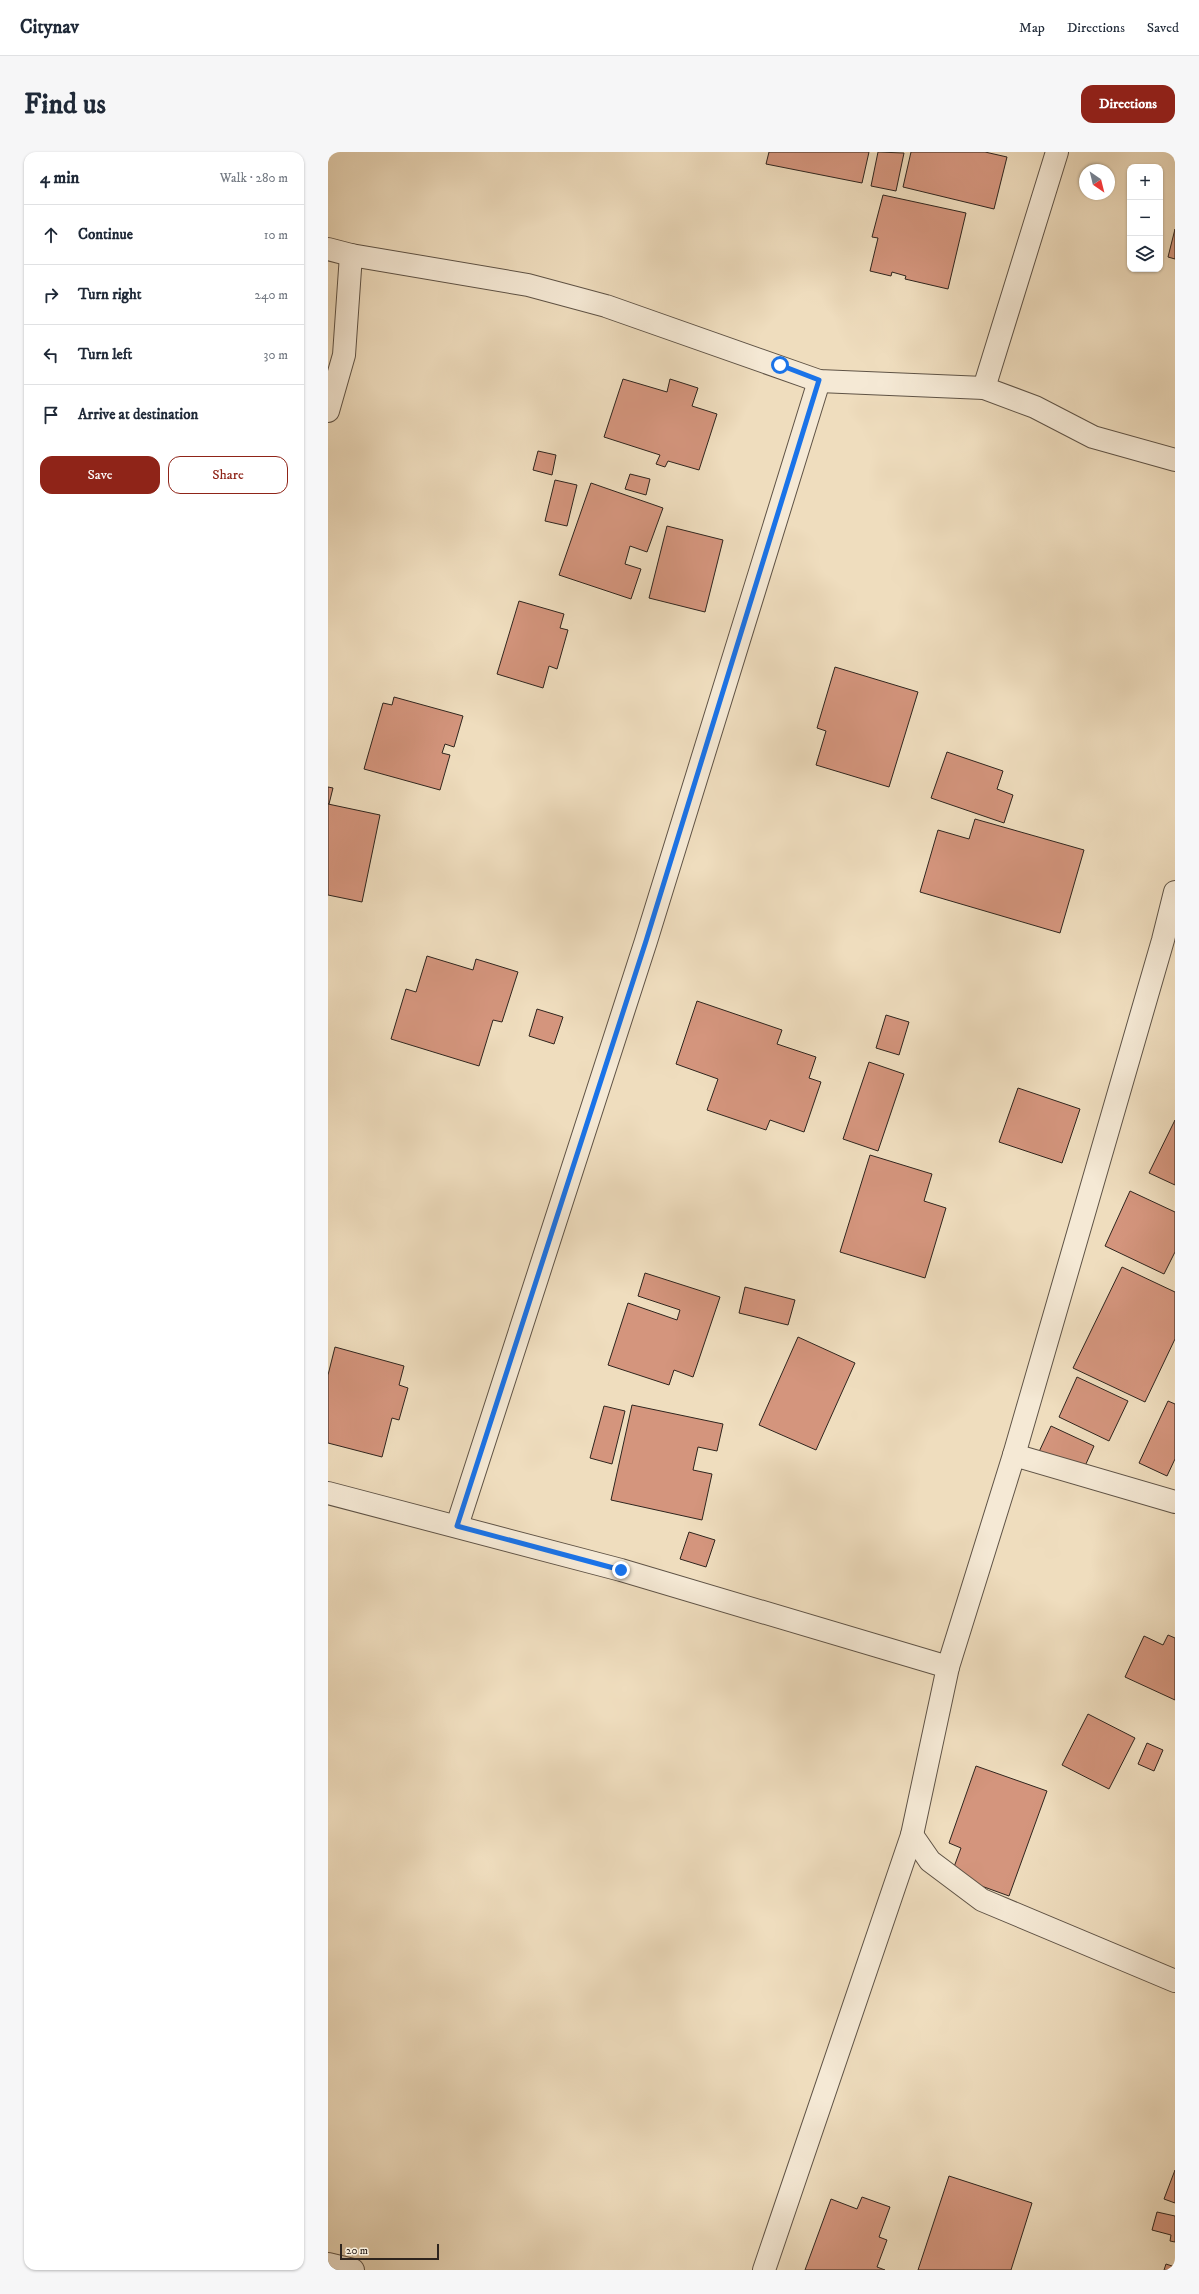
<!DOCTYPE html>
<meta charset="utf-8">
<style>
:root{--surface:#fff;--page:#f6f6f7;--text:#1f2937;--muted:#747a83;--line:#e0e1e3;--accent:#8f2418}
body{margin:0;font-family:"IM FELL DW Pica",serif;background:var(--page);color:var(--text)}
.controls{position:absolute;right:12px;top:12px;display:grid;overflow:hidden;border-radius:8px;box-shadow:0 1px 3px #0004}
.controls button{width:36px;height:36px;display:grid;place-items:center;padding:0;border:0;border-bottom:1px solid var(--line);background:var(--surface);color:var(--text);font:20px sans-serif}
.compass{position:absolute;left:751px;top:12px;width:36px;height:36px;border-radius:50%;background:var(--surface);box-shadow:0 1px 3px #0004;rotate:145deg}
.scale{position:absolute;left:12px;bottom:10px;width:99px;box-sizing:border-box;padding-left:4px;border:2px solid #2f251e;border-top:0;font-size:11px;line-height:14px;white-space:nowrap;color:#2f251e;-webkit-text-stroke:3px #f5e9d5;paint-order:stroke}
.stop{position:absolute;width:12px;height:12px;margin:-9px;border:3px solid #1a73e8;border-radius:50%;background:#fff}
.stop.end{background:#1a73e8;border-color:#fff;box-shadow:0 1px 4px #0008}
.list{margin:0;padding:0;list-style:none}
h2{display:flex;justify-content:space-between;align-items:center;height:52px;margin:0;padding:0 16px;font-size:17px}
h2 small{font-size:13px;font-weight:400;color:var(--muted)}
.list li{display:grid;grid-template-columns:26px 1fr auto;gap:12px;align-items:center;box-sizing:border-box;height:60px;padding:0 16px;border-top:1px solid var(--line)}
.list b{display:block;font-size:15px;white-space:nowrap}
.list em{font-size:13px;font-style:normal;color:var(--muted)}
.actions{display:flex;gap:8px;padding:12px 16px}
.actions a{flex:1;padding:9px 0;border:1px solid var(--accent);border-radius:12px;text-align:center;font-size:14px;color:var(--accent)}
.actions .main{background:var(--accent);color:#fff}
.icon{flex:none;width:22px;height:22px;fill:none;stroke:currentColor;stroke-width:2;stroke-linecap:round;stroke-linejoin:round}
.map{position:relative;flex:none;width:847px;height:2118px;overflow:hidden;border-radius:12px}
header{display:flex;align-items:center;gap:24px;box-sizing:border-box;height:56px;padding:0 20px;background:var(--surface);border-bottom:1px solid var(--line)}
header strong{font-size:19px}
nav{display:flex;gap:22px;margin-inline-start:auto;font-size:14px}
.intro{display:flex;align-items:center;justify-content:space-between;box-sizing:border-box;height:96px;padding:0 24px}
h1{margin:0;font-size:28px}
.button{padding:10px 18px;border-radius:12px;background:var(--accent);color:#fff;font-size:14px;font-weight:700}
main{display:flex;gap:24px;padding:0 24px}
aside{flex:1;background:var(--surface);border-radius:12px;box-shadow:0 1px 3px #0004}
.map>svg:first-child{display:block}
.building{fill:#d4957d;stroke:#2f251e}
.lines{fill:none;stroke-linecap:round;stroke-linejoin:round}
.street-casing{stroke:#5f5346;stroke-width:24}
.street{stroke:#f5e9d5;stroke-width:22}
.route{stroke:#1a73e8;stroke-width:5}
</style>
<header>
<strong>Citynav</strong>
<nav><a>Map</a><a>Directions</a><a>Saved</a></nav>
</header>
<div class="intro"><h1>Find us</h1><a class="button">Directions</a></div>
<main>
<aside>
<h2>4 min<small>Walk · 280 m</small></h2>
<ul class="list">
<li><svg class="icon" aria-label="ahead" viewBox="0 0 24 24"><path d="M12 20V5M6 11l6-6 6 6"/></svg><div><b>Continue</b></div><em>10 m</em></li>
<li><svg class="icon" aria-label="right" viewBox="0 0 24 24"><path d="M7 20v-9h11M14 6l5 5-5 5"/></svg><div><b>Turn right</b></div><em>240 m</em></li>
<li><svg class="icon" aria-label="left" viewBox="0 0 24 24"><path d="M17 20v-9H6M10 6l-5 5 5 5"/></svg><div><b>Turn left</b></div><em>30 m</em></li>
<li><svg class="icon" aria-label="arrive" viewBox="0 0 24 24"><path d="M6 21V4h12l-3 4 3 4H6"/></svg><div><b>Arrive at destination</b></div></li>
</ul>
<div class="actions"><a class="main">Save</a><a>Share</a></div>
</aside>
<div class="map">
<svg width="847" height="2118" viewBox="0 0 847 2118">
<rect width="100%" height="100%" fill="#efddbe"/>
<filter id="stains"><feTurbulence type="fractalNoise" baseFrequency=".005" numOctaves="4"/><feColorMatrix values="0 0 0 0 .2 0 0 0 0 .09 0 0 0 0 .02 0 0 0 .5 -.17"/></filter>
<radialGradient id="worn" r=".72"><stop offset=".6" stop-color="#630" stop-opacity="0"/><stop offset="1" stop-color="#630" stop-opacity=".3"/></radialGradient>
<g class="building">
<polygon points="441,0 541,0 534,31 438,12"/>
<polygon points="550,0 576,1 568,39 543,34"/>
<polygon points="583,0 657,0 679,5 666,57 575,35"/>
<polygon points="555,43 638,61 620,137 577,127 578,124 564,120 563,124 542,119 550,86 544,85"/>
<polygon points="847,77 847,107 840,105"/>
<polygon points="295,227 339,240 342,227 370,236 364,254 389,262 371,318 340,309 337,315 328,312 332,303 276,285"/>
<polygon points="210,299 228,303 224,323 205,318"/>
<polygon points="302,322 322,327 318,343 297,337"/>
<polygon points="227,328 249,333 239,374 217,369"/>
<polygon points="263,331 335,356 319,400 302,394 297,412 313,417 303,447 231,423"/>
<polygon points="339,374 395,388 377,460 321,446"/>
<polygon points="191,449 236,462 232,476 240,478 229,517 221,514 215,536 169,522"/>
<polygon points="507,515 590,540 561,635 488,613 498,579 489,576"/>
<polygon points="66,545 135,564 126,595 117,592 114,601 122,603 112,638 36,617 55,551 64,553"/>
<polygon points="619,600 675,619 669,637 685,643 676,671 603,646"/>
<polygon points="0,635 5,636 1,652 0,651"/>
<polygon points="0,652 52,663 34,750 0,743"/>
<polygon points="647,667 756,698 732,781 592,740 610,678 641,687"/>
<polygon points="99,804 145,818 148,807 190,820 174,870 165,868 151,914 63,887 78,837 88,840"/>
<polygon points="369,849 454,878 449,892 488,905 481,926 493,930 476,980 442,968 438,978 379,958 390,927 348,912"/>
<polygon points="209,857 235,865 226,892 201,884"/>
<polygon points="558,863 581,870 571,903 548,896"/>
<polygon points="541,910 576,922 550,999 515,987"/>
<polygon points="690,936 752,957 734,1011 671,990"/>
<polygon points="847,968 847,1033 821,1021"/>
<polygon points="542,1003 604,1022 596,1049 618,1056 597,1126 512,1100"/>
<polygon points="802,1039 847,1060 847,1100 836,1122 777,1094"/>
<polygon points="794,1115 847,1140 847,1187 817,1250 745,1216"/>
<polygon points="317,1121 392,1145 365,1225 346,1218 341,1233 280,1213 300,1151 349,1168 352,1158 310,1144"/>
<polygon points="417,1135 467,1148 460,1173 411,1161"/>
<polygon points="470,1185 527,1211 488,1298 431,1273"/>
<polygon points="7,1195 76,1214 71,1233 80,1236 71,1268 64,1266 54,1305 0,1291 0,1223"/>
<polygon points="749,1225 800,1249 781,1289 731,1265"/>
<polygon points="840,1249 847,1252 847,1307 839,1324 811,1311"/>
<polygon points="304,1253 395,1272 389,1299 370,1295 365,1318 384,1322 374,1368 283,1348"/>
<polygon points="276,1254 297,1259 284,1312 262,1306"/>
<polygon points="723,1274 766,1294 753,1323 710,1302"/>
<polygon points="361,1380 387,1388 378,1415 352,1407"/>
<polygon points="840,1483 847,1486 847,1548 797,1525 816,1484 835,1493"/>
<polygon points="760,1562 807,1586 781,1637 734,1613"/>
<polygon points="819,1591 835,1598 826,1619 810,1612"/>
<polygon points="648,1614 719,1639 681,1744 623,1723 633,1696 621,1691"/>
<polygon points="847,2018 847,2051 836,2047"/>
<polygon points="621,2024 704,2051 683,2118 590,2118"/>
<polygon points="534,2045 562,2055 551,2085 559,2088 549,2115 557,2118 477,2118 503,2047 529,2057"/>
<polygon points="829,2060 847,2064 847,2090 842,2089 843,2083 824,2078"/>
<polygon points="838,2112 847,2115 847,2118 836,2118"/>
</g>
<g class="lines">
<g class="street-casing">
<g id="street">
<polyline points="0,97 23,103 200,133 278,154 491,229 656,236 707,255 765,285 847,308"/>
<polyline points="656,236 729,0"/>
<polyline points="0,259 16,203 23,103"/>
<polyline points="686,1303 847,1350"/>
<polyline points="0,1341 293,1418 620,1515"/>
<polyline points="129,1374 318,789 491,229"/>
<polyline points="584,1683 602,1709 654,1748 847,1829"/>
<polyline points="0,2112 25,2118"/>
<polyline points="436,2118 584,1683 620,1515 686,1303 835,788 847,740"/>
</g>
</g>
<use href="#street" class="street"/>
</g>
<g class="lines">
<polyline class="route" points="293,1418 129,1374 318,789 491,228 452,213"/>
</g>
<rect width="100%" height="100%" filter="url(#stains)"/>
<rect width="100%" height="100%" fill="url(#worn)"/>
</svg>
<div class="controls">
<button>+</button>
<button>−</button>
<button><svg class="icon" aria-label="layers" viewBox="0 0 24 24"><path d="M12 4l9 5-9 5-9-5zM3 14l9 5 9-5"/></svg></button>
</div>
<svg class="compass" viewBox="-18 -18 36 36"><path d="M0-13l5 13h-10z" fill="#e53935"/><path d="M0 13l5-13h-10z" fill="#747a83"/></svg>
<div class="scale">20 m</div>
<div class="stop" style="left:452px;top:213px"></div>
<div class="stop end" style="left:293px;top:1418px"></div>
</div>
</main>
